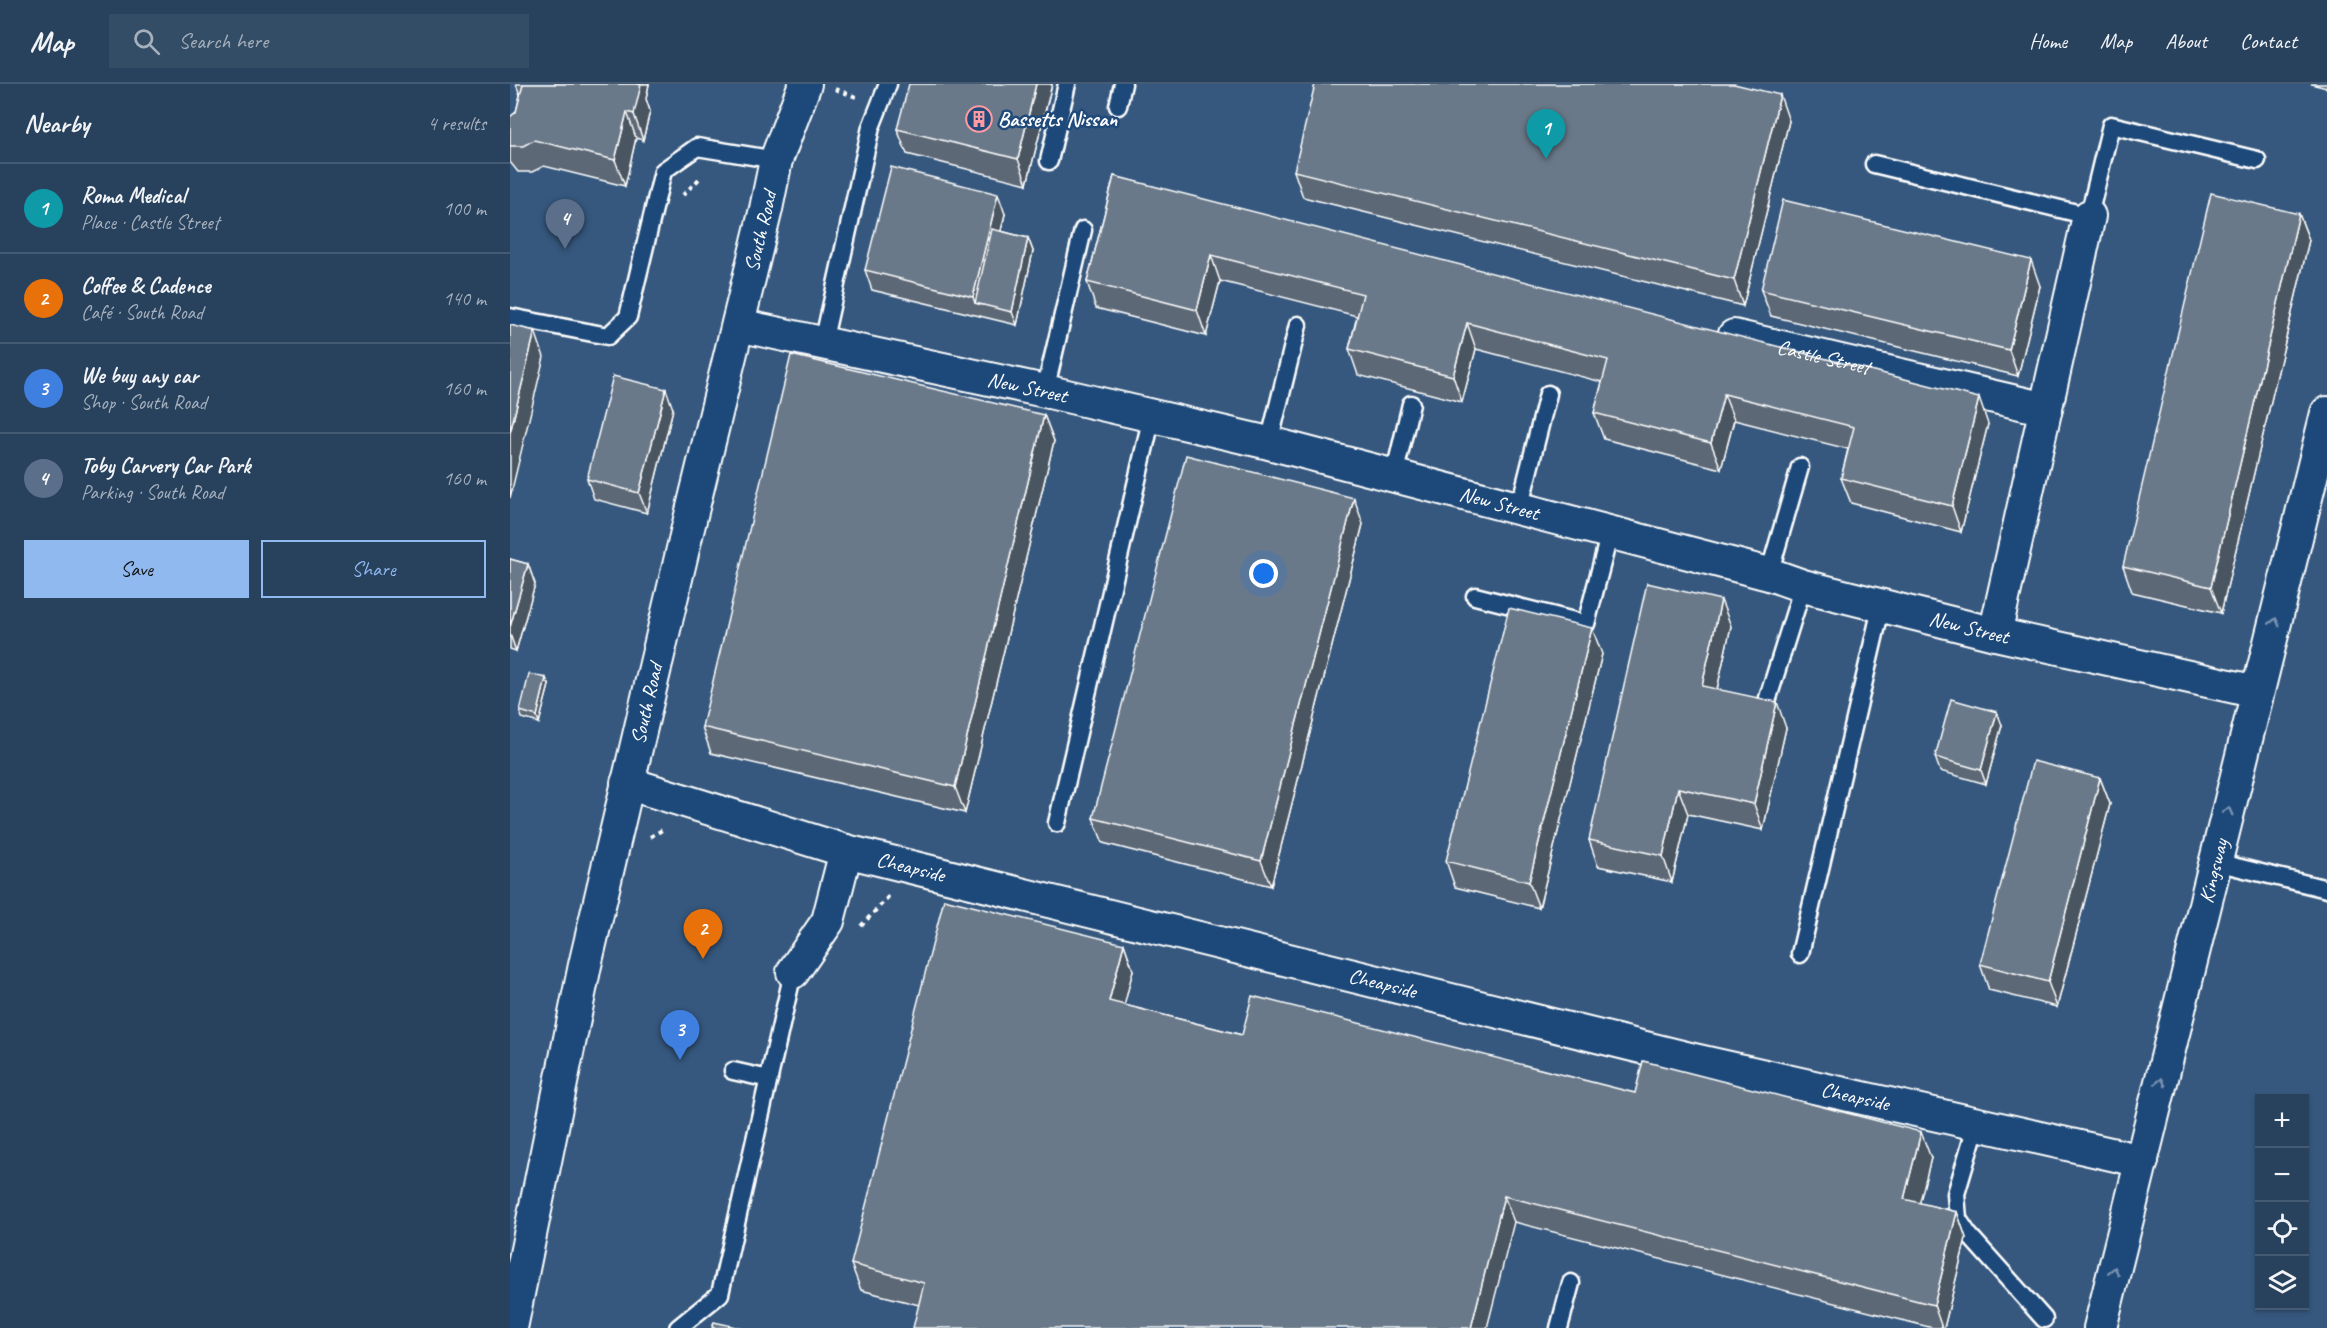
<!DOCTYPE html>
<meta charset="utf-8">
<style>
:root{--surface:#28425e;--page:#344d67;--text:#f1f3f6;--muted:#a5b0bc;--line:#445b73;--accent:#90b9f0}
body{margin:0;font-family:Caveat,sans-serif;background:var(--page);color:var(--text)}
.controls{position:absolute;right:18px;bottom:18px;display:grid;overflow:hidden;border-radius:0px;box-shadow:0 2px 4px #0004}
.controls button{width:54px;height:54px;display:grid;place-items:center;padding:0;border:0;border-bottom:2px solid var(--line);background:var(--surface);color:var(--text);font:30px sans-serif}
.you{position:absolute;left:754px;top:490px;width:21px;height:21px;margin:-15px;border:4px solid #fff;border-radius:50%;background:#1a73e8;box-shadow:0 0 0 9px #1a73e833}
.badge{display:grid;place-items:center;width:39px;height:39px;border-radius:50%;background:var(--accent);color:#fff;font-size:20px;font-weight:700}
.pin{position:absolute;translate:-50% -50px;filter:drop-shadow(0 2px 3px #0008)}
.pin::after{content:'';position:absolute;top:32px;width:21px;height:18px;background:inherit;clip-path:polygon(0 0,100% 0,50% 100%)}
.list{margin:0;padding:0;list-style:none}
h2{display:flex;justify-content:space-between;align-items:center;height:78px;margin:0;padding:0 24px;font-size:26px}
h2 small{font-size:20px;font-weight:400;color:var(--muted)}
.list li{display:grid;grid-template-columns:39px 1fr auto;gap:18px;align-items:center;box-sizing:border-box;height:90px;padding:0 24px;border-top:2px solid var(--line)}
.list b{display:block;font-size:22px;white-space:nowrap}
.list p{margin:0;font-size:20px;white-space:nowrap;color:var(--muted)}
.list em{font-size:20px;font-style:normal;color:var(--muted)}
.actions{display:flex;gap:12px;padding:18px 24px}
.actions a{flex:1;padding:14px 0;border:2px solid var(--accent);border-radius:0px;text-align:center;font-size:21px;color:var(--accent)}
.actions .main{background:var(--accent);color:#111}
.icon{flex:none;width:33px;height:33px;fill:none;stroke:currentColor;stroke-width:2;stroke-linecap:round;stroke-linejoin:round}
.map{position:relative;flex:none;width:1817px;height:1244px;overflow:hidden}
header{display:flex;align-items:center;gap:36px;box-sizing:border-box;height:84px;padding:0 30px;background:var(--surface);border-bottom:2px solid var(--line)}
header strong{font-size:28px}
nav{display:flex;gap:33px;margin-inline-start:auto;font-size:21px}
.search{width:420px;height:54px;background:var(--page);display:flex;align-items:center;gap:15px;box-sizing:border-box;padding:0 21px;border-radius:0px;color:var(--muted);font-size:22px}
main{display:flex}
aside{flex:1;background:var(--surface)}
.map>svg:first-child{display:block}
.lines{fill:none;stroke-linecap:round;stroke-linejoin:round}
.service-casing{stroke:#fff;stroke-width:21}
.minor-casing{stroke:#fff;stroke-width:36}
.path{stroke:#fff;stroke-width:4;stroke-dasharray:4.5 4.5;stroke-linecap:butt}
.service{stroke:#1f4a7a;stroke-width:16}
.minor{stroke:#1f4a7a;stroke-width:32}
.wall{fill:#5b6876;stroke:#fff;stroke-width:1.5}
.shaded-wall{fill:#4a5560;stroke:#fff;stroke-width:1.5}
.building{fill:#6a7989;stroke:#fff;stroke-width:1.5}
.oneway{stroke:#7992af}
.labels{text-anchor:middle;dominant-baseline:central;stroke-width:5;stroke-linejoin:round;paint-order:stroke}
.poi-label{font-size:21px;font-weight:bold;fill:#fff;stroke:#1f4a7a;text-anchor:start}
.street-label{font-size:21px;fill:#fff;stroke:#1f4a7a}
</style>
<header>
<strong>Map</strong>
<div class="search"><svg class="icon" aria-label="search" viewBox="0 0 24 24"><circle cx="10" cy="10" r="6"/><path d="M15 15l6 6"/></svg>Search here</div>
<nav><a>Home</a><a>Map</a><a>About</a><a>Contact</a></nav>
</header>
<main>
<aside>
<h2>Nearby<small>4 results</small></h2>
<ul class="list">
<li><span class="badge" style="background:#0f9aa8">1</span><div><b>Roma Medical</b><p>Place · Castle Street</p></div><em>100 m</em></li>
<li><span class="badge" style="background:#e8710a">2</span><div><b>Coffee &amp; Cadence</b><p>Café · South Road</p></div><em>140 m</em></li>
<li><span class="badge" style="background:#3f7fe0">3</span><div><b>We buy any car</b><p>Shop · South Road</p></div><em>160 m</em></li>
<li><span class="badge" style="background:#5c6f8a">4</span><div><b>Toby Carvery Car Park</b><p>Parking · South Road</p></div><em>160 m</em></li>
</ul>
<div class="actions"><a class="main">Save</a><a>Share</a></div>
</aside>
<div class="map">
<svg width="1817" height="1244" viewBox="0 0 1817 1244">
<rect width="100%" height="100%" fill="#36587e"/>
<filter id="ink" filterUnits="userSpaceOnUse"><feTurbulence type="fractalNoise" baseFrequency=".0167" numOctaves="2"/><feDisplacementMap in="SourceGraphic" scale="12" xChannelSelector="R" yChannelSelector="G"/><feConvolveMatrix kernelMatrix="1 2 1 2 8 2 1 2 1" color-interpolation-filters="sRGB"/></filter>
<g filter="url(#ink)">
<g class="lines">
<g class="service-casing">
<g id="service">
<polyline points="608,22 613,0"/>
<polyline points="539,77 557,0"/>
<polyline points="1364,80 1579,132 1601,41 1747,76"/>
<polyline points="0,233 98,252 118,233 153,87 187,63 266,76"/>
<polyline points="313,259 361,43 378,0"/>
<polyline points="535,307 573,146"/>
<polyline points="759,359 788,241"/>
<polyline points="884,392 901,320"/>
<polyline points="1009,425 1038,310"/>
<polyline points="1259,490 1290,383"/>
<polyline points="965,512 1076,540 1100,448"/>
<polyline points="1258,614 1293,502"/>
<polyline points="547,739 642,332"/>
<polyline points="1706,778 1817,805"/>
<polyline points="1290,870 1372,520"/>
<polyline points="223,987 259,995"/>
<polyline points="1467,1039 1446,1110 1448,1135 1458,1150 1534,1235"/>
<polyline points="168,1244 210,1210 283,888"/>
<polyline points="1049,1244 1061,1199"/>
</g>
</g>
<g class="minor-casing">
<g id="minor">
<path id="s1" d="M 228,241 L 535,307 L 759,359 L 1259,490 L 1293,502 L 1485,550 L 1747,608"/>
<path id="s2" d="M 1224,252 L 1536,325"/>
<polyline points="1485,550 1579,132"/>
<path id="s3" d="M 117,699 L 336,767 L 1184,976 L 1632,1077"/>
<polyline points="283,888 318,837 336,767"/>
<path id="s4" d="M 1,1244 L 75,881 L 176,452 L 256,125 L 266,76 L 295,0"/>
<path id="s5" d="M 1590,1244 L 1817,329"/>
</g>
</g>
<g class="path">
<polyline points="325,5 346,13"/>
<polyline points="173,111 189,95"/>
<polyline points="140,753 154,745"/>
<polyline points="351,842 379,812"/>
</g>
<use href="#service" class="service"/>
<use href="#minor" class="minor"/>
</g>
<g class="wall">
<polygon points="6,0 139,0 136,15 140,27 133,56 126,54 115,102 34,82 22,88 8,88 0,78 0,33 6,28 10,11"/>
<polygon points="542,0 517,100 397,70 387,45"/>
<polygon points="1801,0 1817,0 1817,4"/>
<polygon points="1279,37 1233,222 793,113 784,87"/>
<polygon points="604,92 1478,340 1451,448 1341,419 1331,394 1338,365 1224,336 1211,385 1094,355 1084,329 1092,298 966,265 952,318 848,291 839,265 847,232 710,197 696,252 586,224 577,198"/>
<polygon points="495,130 491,147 518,154 523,167 507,241 362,206 355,186"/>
<polygon points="1789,130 1799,156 1711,529 1622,508 1613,482"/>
<polygon points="1530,202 1508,292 1261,232 1251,206"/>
<polygon points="163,325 137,429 84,415 77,395"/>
<polygon points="534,331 544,357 455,729 201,669 192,643"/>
<polygon points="853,440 761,802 593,759 583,734"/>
<polygon points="0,475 18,480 25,500 6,567 0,565"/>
<polygon points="1221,542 1207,605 1276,644 1253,746 1178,730 1162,798 1088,782 1079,756"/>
<polygon points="1092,570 1029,824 945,803 936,777"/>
<polygon points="39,601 29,639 12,634 10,627"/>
<polygon points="1492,641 1476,700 1430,687 1425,673"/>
<polygon points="1590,694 1600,720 1547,923 1479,906 1470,880"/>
<polygon points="614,860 623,886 614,921 732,951 1125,1009 1421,1074 1409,1119 1447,1128 1456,1154 1434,1244 1423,1244 1004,1138 409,1221 351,1206 341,1180"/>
</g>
<g class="shaded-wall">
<polygon points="124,0 139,0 136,15 140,27 133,56 124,30"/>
<polygon points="526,0 542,0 517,100 508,75"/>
<polygon points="1270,11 1279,37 1233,222 1224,196"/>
<polygon points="117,28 126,54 115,102 105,76"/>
<polygon points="488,110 495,130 473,221 465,219 463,213"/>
<polygon points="1789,130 1799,156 1711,529 1701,503"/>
<polygon points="518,154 523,167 507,241 502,228"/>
<polygon points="701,171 710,197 696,252 687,226"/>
<polygon points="1521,176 1530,202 1508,292 1499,266"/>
<polygon points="957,239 966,265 952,318 943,292"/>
<polygon points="25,247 34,273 0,414 0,349"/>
<polygon points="156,305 163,325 137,429 129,409"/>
<polygon points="1214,310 1224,336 1211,385 1201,359"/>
<polygon points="1469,314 1478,340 1451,448 1442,422"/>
<polygon points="534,331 544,357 455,729 445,703"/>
<polygon points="844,414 853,440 761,802 751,777"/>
<polygon points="18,480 25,500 6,567 0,550 0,543"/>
<polygon points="1211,516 1221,542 1202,628 1192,602"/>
<polygon points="1082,544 1092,570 1029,824 1019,798"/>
<polygon points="36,594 39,601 29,639 27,632"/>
<polygon points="1267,618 1276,644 1253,746 1244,720"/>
<polygon points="1487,628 1492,641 1476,700 1471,686"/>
<polygon points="1590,694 1600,720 1547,923 1538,898"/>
<polygon points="1168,704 1178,730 1162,798 1153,772"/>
<polygon points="614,860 623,886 609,943 599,917"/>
<polygon points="1411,1048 1421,1074 1404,1141 1394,1115"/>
<polygon points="994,1112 1004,1138 977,1244 961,1244"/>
<polygon points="1447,1128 1456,1154 1434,1244 1432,1244 1424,1221"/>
</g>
<g class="building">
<polygon points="13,0 127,0 131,1 124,30 117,28 105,76 24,56 13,62 0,62 0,33 6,28"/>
<polygon points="399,0 526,0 508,75 387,45"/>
<polygon points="805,0 1224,0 1270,11 1224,196 784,87"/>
<polygon points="381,83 488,110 463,213 355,186"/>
<polygon points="604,92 1469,314 1442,422 1331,394 1344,343 1214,310 1201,359 1084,329 1098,276 957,239 943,292 839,265 853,210 701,171 687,226 577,198"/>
<polygon points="1701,109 1789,130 1701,503 1613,482"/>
<polygon points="1273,116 1521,176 1499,266 1251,206"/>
<polygon points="482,145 518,154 502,228 465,219"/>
<polygon points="0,241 25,247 0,349"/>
<polygon points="281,271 534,331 445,703 192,643"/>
<polygon points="103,292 156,305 129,409 77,395"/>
<polygon points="676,371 844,414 751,777 583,734"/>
<polygon points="0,475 18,480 0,543"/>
<polygon points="1137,499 1211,516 1192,602 1267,618 1244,720 1168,704 1153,772 1079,756"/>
<polygon points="999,524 1082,544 1019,798 936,777"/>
<polygon points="19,590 36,594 27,632 10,627"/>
<polygon points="1441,615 1487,628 1471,686 1425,673"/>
<polygon points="1523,677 1590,694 1538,898 1470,880"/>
<polygon points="434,815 614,860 599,917 732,951 742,912 1125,1009 1133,977 1411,1048 1394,1115 1447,1128 1424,1221 994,1112 961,1244 403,1244 414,1199 341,1180"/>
<polygon points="204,1238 231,1244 202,1244"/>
</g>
<defs><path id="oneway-chevron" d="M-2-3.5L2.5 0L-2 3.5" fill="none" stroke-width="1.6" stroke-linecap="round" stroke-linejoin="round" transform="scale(1.5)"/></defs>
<g class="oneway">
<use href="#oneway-chevron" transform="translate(1765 538) rotate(-76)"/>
<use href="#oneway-chevron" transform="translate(1718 727) rotate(-76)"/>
<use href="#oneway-chevron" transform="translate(1651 998) rotate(-76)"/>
<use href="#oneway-chevron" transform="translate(1604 1187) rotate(-76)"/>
</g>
</g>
<defs>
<g id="building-ring" transform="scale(1.35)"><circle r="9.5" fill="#1f4a7a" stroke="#ff9aa2" stroke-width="1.5"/><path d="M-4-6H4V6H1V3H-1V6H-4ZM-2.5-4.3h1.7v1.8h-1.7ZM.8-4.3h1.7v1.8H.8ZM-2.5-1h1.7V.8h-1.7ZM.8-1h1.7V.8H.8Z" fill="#ff9aa2"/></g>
</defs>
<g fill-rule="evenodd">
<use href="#building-ring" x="469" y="35"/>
</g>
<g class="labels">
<g class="poi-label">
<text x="488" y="35">Bassetts Nissan</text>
</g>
<g class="street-label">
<text stroke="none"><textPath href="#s4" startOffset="1125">South Road</textPath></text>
<text stroke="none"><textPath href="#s2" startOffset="92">Castle Street</textPath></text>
<text stroke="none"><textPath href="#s1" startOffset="296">New Street</textPath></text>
<text stroke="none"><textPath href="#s1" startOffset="782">New Street</textPath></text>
<text stroke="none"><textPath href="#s1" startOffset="1268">New Street</textPath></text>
<text stroke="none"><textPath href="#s4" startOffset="639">South Road</textPath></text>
<text stroke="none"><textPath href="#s3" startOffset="296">Cheapside</textPath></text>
<text stroke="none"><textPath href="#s5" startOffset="471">Kingsway</textPath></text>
<text stroke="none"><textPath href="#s3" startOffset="782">Cheapside</textPath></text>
<text stroke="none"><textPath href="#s3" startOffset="1268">Cheapside</textPath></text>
</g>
</g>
</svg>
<div class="controls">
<button>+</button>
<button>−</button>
<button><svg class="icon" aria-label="locate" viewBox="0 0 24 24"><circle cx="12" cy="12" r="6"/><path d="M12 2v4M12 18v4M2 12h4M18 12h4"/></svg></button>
<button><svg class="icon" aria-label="layers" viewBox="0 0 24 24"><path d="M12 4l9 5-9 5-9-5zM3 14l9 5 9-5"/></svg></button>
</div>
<div class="you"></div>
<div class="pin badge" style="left:1036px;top:75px;background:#0f9aa8">1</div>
<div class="pin badge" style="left:193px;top:875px;background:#e8710a">2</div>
<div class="pin badge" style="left:170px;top:976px;background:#3f7fe0">3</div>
<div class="pin badge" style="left:55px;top:165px;background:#5c6f8a">4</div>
</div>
</main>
